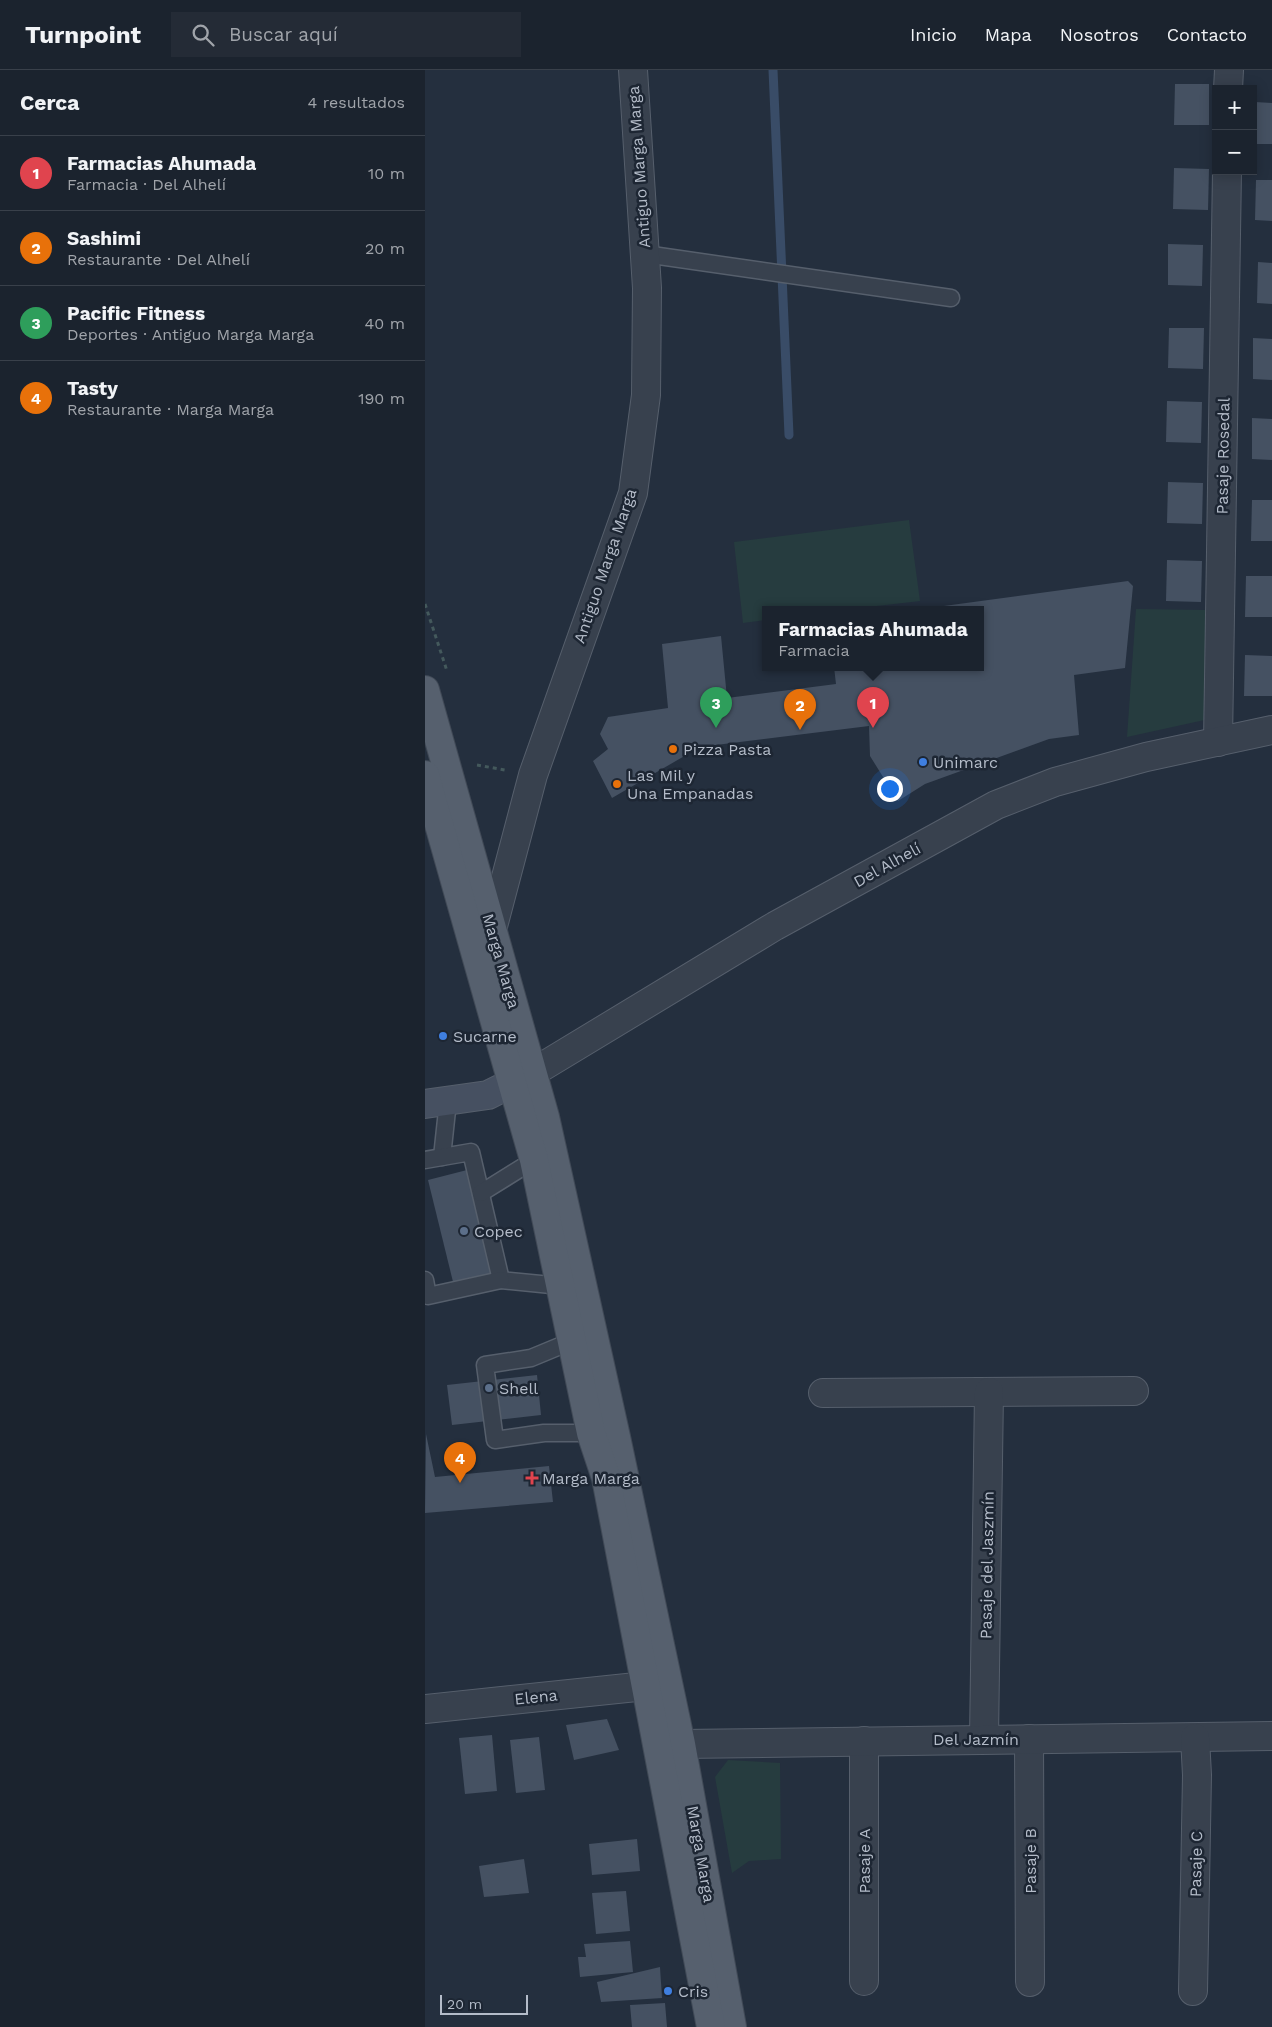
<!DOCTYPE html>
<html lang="es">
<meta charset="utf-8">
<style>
:root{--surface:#1b232e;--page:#242b36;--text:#f1f3f6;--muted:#a0a4aa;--line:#39404a;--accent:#db2777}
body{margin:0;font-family:"Work Sans",sans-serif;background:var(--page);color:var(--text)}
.controls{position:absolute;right:15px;top:15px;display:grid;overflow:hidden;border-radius:0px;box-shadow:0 2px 12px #0003}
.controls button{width:45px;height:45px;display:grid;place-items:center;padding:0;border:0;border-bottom:1px solid var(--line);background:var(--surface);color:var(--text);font:25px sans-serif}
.scale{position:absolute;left:15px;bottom:12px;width:88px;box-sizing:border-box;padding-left:5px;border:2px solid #b4bcc9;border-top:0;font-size:14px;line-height:18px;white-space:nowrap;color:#b4bcc9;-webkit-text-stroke:4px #1d2633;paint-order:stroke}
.you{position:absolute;left:464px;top:718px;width:18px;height:18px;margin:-12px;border:4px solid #fff;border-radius:50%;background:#1a73e8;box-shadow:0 0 0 8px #1a73e833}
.badge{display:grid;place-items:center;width:32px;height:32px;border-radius:50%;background:var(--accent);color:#fff;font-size:16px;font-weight:700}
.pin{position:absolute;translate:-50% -41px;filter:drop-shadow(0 1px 2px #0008)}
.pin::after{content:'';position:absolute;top:26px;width:18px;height:15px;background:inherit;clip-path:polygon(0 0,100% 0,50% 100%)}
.popup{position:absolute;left:337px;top:536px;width:222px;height:65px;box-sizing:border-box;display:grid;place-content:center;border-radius:0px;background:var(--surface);filter:drop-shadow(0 1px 4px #0005);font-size:16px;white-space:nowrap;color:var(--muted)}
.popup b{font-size:19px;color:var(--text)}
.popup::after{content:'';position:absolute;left:50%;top:100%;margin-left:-10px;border:10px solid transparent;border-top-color:var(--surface)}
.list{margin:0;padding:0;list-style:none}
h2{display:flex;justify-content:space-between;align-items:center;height:65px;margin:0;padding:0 20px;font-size:21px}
h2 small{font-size:16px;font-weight:400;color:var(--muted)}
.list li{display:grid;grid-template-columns:32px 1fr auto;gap:15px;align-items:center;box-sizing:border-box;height:75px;padding:0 20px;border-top:1px solid var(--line)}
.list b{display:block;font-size:19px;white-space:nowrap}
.list p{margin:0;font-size:16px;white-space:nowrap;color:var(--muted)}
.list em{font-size:16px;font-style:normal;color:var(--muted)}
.icon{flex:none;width:28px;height:28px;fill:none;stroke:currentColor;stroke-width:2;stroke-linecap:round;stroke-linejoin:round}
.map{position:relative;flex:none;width:847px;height:1957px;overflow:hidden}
header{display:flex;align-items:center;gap:30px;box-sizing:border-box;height:70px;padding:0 25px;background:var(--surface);border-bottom:1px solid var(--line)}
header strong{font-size:24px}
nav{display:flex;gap:28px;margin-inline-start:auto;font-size:18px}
.search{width:350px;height:45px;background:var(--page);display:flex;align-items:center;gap:12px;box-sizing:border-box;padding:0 18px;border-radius:0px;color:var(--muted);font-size:19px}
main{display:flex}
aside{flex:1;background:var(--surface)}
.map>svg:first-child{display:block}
.green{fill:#263c3f}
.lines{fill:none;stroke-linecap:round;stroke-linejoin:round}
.stream{stroke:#394c67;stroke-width:9}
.building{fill:#455162}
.service-casing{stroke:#565f6c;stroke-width:19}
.minor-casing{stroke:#565f6c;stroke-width:30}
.tertiary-casing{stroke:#565f6c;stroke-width:30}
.secondary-casing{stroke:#565f6c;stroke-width:30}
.primary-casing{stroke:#414a57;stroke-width:30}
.path{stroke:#44595c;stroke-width:3;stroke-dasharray:4 4;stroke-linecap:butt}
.service{stroke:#38414e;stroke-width:16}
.minor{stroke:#38414e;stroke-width:28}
.tertiary{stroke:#38414e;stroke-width:28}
.secondary{stroke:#465061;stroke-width:28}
.primary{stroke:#56606e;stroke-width:28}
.food-dot{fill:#e8710a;stroke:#1d2633;stroke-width:2}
.shop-dot{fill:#3f7fe0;stroke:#1d2633;stroke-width:2}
.service-dot{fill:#5c6f8a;stroke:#1d2633;stroke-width:2}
.health-dot{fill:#e0444e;stroke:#1d2633;stroke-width:2}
.labels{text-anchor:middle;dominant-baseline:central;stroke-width:5;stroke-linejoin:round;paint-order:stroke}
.street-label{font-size:16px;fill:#b4bcc9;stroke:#1d2633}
.poi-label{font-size:16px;fill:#b4bcc9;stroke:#1d2633;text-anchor:start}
</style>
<header>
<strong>Turnpoint</strong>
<div class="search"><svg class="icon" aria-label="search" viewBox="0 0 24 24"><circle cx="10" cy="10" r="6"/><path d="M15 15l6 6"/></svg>Buscar aquí</div>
<nav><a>Inicio</a><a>Mapa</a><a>Nosotros</a><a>Contacto</a></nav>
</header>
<main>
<aside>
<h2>Cerca<small>4 resultados</small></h2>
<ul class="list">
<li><span class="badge" style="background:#e0444e">1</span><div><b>Farmacias Ahumada</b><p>Farmacia · Del Alhelí</p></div><em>10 m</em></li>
<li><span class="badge" style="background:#e8710a">2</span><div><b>Sashimi</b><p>Restaurante · Del Alhelí</p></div><em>20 m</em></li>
<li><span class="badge" style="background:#2e9e5b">3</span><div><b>Pacific Fitness</b><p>Deportes · Antiguo Marga Marga</p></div><em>40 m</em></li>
<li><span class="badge" style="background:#e8710a">4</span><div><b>Tasty</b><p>Restaurante · Marga Marga</p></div><em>190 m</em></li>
</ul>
</aside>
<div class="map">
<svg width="847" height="1957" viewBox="0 0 847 1957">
<rect width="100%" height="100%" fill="#242f3e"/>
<g class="green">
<polygon points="484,450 495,531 426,539 340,539 340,550 318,553 309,472"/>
<polygon points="711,539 781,540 784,649 702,667"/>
<polygon points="303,1690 355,1693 356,1789 324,1791 307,1803 290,1707"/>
</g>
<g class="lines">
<polyline class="stream" points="348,0 364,365"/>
</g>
<g class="building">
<polygon points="750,14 784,14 784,55 749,55"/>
<polygon points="830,32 847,33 847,74 829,74"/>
<polygon points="749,98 784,99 783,140 748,139"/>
<polygon points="831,110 847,110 847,151 830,150"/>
<polygon points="743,174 778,175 777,216 743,215"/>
<polygon points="833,192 847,193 847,234 832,233"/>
<polygon points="744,258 779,258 778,299 743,298"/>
<polygon points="828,268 847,269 847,310 828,309"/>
<polygon points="742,331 777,332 776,373 741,372"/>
<polygon points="827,348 847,349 847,390 827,389"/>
<polygon points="743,412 778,413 777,454 742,453"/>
<polygon points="827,430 847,430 847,471 826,471"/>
<polygon points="742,490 777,491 776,532 741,531"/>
<polygon points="821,506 847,506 847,547 820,547"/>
<polygon points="703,511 708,516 700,598 649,605 654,665 624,669 500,714 473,731 445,686 444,656 275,677 187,728 168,691 183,679 175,664 183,647 243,638 237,574 296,566 302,628 411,614 409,597 556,597 556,539 504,538"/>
<polygon points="820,585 847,586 847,626 819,626"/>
<polygon points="42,1100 70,1215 31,1224 3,1110"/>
<polygon points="112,1305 116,1345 27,1355 22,1315"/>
<polygon points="1,1364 10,1407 124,1396 128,1432 0,1443"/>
<polygon points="182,1649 194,1680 149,1690 141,1655"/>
<polygon points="67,1665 72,1721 40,1724 34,1668"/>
<polygon points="114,1667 120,1720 91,1723 85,1670"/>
<polygon points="212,1769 215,1801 167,1805 164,1774"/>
<polygon points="99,1789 104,1823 59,1827 54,1796"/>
<polygon points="201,1821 205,1861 171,1864 167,1823"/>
<polygon points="205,1871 208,1902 155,1907 153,1887 161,1887 159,1874"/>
<polygon points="235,1897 237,1928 176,1932 172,1912"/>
<polygon points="240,1933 242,1957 207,1957 205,1935"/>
</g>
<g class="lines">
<g class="service-casing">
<g id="service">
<polyline points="220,184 526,228"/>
<polyline points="17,1087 23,1031"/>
<polyline points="0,1090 46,1082 76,1210 136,1216"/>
<polyline points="56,1123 109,1090"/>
<polyline points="0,1210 3,1226 76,1210"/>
<polyline points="147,1271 106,1288 60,1295 70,1370 119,1363 166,1363"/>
</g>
</g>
<g class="minor-casing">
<g id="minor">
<polyline points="803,19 804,0"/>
<polyline points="793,672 802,101"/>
<polyline points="107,1003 350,856 571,735 630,712 721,687 847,660"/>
<polyline points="398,1323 709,1321"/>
<polyline points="0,1639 221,1616"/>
<polyline points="559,1669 564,1322"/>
<polyline points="604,1669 605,1912"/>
<polyline points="439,1671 439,1911"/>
<polyline points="256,1674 847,1666"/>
<polyline points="768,1921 772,1705 770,1668"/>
</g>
</g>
<g class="tertiary-casing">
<polyline id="tertiary" points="67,860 108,705 208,423 221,325 222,218 208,0"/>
</g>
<g class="secondary-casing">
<polyline id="secondary" points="0,1034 63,1025 107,1003"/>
</g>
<g class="primary-casing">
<g id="primary">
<polyline points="0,620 120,1047 191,1367 256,1674 307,1957"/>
<polyline points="0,705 109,1090 166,1363 181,1408 286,1957"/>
</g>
</g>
<g class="path">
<polyline points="0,534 22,601"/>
<polyline points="52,695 80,700"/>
</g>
<use href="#service" class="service"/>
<use href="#minor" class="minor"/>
<use href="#tertiary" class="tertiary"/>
<use href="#secondary" class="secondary"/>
<use href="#primary" class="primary"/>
</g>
<g class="food-dot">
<circle cx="248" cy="679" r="5"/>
<circle cx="192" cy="714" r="5"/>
</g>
<g class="shop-dot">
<circle cx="498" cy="692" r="5"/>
<circle cx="18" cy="966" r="5"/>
<circle cx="243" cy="1921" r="5"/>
</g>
<g class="service-dot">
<circle cx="39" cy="1161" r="5"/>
<circle cx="64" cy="1318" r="5"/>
</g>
<path class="health-dot" d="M104.5 1400.5h5v5h5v5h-5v5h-5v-5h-5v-5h5z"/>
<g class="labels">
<g class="street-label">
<text transform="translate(214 97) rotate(-94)">Antiguo Marga Marga</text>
<text transform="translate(798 386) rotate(-89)">Pasaje Rosedal</text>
<text transform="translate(180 496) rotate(-71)">Antiguo Marga Marga</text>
<text transform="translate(462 795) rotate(-29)">Del Alhelí</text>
<text transform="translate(76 891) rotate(74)">Marga Marga</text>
<text transform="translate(562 1495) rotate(-89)">Pasaje del Jaszmín</text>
<text transform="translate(111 1627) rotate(-6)">Elena</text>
<text x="551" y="1669">Del Jazmín</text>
<text transform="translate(276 1784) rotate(80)">Marga Marga</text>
<text transform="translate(439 1791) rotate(-90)">Pasaje A</text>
<text transform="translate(605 1791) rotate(-90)">Pasaje B</text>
<text transform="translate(771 1794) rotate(-89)">Pasaje C</text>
</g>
<g class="poi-label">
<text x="258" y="679">Pizza Pasta</text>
<text x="508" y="692">Unimarc</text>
<text x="202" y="705">Las Mil y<tspan x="202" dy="18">Una Empanadas</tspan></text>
<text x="28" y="966">Sucarne</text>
<text x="49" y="1161">Copec</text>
<text x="74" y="1318">Shell</text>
<text x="117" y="1408">Marga Marga</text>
<text x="253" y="1921">Cris</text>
</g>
</g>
</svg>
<div class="controls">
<button>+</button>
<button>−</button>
</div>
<div class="scale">20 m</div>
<div class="you"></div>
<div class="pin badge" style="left:448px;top:658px;background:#e0444e">1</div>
<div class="popup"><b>Farmacias Ahumada</b>Farmacia</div>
<div class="pin badge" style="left:375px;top:660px;background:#e8710a">2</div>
<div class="pin badge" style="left:291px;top:658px;background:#2e9e5b">3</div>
<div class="pin badge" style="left:35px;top:1413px;background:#e8710a">4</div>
</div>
</main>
